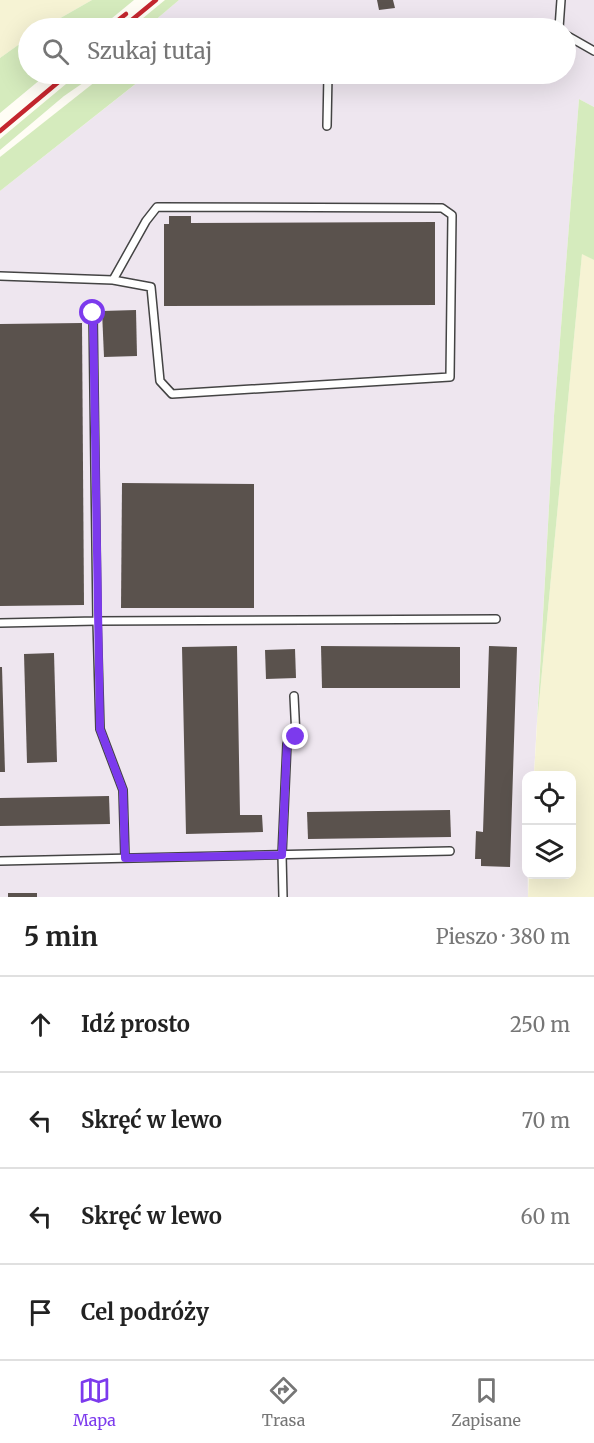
<!DOCTYPE html>
<html lang="pl">
<meta charset="utf-8">
<style>
:root{--surface:#fff;--page:#f6f6f6;--text:#222;--muted:#767676;--line:#e0e0e0;--accent:#7c3aed}
body{margin:0;font-family:Merriweather,serif;background:var(--page);color:var(--text)}
.controls{position:absolute;right:18px;bottom:18px;display:grid;overflow:hidden;border-radius:12px;box-shadow:0 6px 24px #0002}
.controls button{width:54px;height:54px;display:grid;place-items:center;padding:0;border:0;border-bottom:2px solid var(--line);background:var(--surface);color:var(--text);font:30px sans-serif}
.stop{position:absolute;width:18px;height:18px;margin:-14px;border:4px solid #7c3aed;border-radius:50%;background:#fff}
.stop.end{background:#7c3aed;border-color:#fff;box-shadow:0 2px 6px #0008}
.list{margin:0;padding:0;list-style:none}
h2{display:flex;justify-content:space-between;align-items:center;height:78px;margin:0;padding:0 24px;font-size:26px}
h2 small{font-size:20px;font-weight:400;color:var(--muted)}
.list li{display:grid;grid-template-columns:39px 1fr auto;gap:18px;align-items:center;box-sizing:border-box;height:96px;padding:0 24px;border-top:2px solid var(--line)}
.list b{display:block;font-size:22px;white-space:nowrap}
.list em{font-size:20px;font-style:normal;color:var(--muted)}
.icon{flex:none;width:33px;height:33px;fill:none;stroke:currentColor;stroke-width:2;stroke-linecap:round;stroke-linejoin:round}
.map{position:relative;flex:none;width:594px;height:897px;overflow:hidden}
.search{position:absolute;background:var(--surface);box-shadow:0 6px 24px #0002;left:18px;right:18px;top:18px;height:66px;display:flex;align-items:center;gap:15px;box-sizing:border-box;padding:0 21px;border-radius:33px;color:var(--muted);font-size:22px}
.sheet{height:462px;background:var(--surface)}
nav{display:flex;justify-content:space-around;align-items:center;box-sizing:border-box;height:84px;border-top:2px solid var(--line);background:var(--surface);font-size:16px;color:var(--muted)}
nav a{display:grid;justify-items:center;gap:3px}
nav .on{color:var(--accent)}
.map>svg:first-child{display:block}
.industrial{fill:#eee6ef}
.farmland{fill:#f6f3d4}
.green{fill:#d5ebbd}
.building{fill:#5a524d}
.lines{fill:none;stroke-linecap:round;stroke-linejoin:round}
.lane-casing{stroke:#444;stroke-width:10}
.lane{stroke:#fff;stroke-width:7}
.rail{stroke:#c4262e;stroke-width:4.5}
.route{stroke:#7c3aed;stroke-width:8}
</style>
<div class="map">
<svg width="594" height="897" viewBox="0 0 594 897">
<rect width="100%" height="100%" fill="#fffdf5"/>
<polygon class="industrial" points="179,0 594,0 594,107 579,99 554,416 534,775 526,776 528,897 0,897 0,191 142,79 140,74 566,74 566,28 146,28"/>
<g class="farmland">
<polygon points="0,0 92,0 43,28 28,28 28,38 0,58"/>
<polygon points="582,253 594,260 594,897 528,897 529,875 572,874 572,776 534,775 537,724"/>
</g>
<g class="green">
<polygon points="92,0 134,0 100,28 43,28"/>
<polygon points="165,0 179,0 146,28 131,28"/>
<polygon points="28,38 28,74 47,74 0,113 0,58"/>
<polygon points="78,74 96,74 64,96 0,150 0,139"/>
<polygon points="105,74 140,74 143,78 0,191 0,157"/>
<polygon points="579,99 594,107 594,260 582,254 537,724 554,416"/>
</g>
<g class="building">
<polygon points="377,0 393,0 395,8 379,10"/>
<polygon points="169,216 191,216 191,223 435,222 435,305 164,306 164,224 169,224"/>
<polygon points="136,310 137,356 104,357 102,311"/>
<polygon points="82,323 84,605 0,606 0,324"/>
<polygon points="122,483 254,484 254,608 121,608"/>
<polygon points="237,646 240,815 262,815 263,832 186,834 182,647"/>
<polygon points="321,646 460,647 460,688 322,688"/>
<polygon points="489,646 517,647 510,867 481,866 481,859 475,859 476,831 483,832"/>
<polygon points="295,649 296,678 266,679 265,650"/>
<polygon points="54,653 57,762 27,763 24,654"/>
<polygon points="0,667 2,667 5,772 0,772"/>
<polygon points="109,796 110,824 0,826 0,798"/>
<polygon points="450,810 451,837 308,839 307,812"/>
<rect x="8" y="893" width="29" height="4"/>
</g>
<g class="lines">
<g class="lane-casing">
<g id="lane">
<polyline points="365,28 502,25 538,28"/>
<polyline points="559,28 561,0"/>
<polyline points="566,35 594,51"/>
<polyline points="327,126 328,74"/>
<polyline points="0,276 113,280 151,287 160,381 172,394 450,377 452,215 442,208 157,207 146,221 113,280"/>
<polyline points="0,623 97,621 93,313"/>
<polyline points="125,858 123,790 100,729 97,621 496,619"/>
<polyline points="0,861 450,851"/>
<polyline points="283,897 282,855 287,744 296,737 294,696"/>
</g>
</g>
<use href="#lane" class="lane"/>
<g class="rail">
<polyline points="108,28 126,14"/>
<polyline points="122,28 156,0"/>
<polyline points="0,131 68,74"/>
</g>
</g>
<g class="lines">
<polyline class="route" points="93,313 100,729 123,790 125,858 282,855 287,744 296,737"/>
</g>
</svg>
<div class="controls">
<button><svg class="icon" aria-label="locate" viewBox="0 0 24 24"><circle cx="12" cy="12" r="6"/><path d="M12 2v4M12 18v4M2 12h4M18 12h4"/></svg></button>
<button><svg class="icon" aria-label="layers" viewBox="0 0 24 24"><path d="M12 4l9 5-9 5-9-5zM3 14l9 5 9-5"/></svg></button>
</div>
<div class="stop" style="left:93px;top:313px"></div>
<div class="stop end" style="left:296px;top:737px"></div>
<div class="search"><svg class="icon" aria-label="search" viewBox="0 0 24 24"><circle cx="10" cy="10" r="6"/><path d="M15 15l6 6"/></svg>Szukaj tutaj</div>
</div>
<section class="sheet">
<h2>5 min<small>Pieszo · 380 m</small></h2>
<ul class="list">
<li><svg class="icon" aria-label="ahead" viewBox="0 0 24 24"><path d="M12 20V5M6 11l6-6 6 6"/></svg><div><b>Idź prosto</b></div><em>250 m</em></li>
<li><svg class="icon" aria-label="left" viewBox="0 0 24 24"><path d="M17 20v-9H6M10 6l-5 5 5 5"/></svg><div><b>Skręć w lewo</b></div><em>70 m</em></li>
<li><svg class="icon" aria-label="left" viewBox="0 0 24 24"><path d="M17 20v-9H6M10 6l-5 5 5 5"/></svg><div><b>Skręć w lewo</b></div><em>60 m</em></li>
<li><svg class="icon" aria-label="arrive" viewBox="0 0 24 24"><path d="M6 21V4h12l-3 4 3 4H6"/></svg><div><b>Cel podróży</b></div></li>
</ul>
</section>
<nav>
<a class="on"><svg class="icon" aria-label="map" viewBox="0 0 24 24"><path d="M3 6l6-2 6 2 6-2v14l-6 2-6-2-6 2zM9 4v14M15 6v14"/></svg>Mapa</a>
<a><svg class="icon" aria-label="directions" viewBox="0 0 24 24"><path d="M12 3l9 9-9 9-9-9zM9 14v-3h6M13 9l2 2-2 2"/></svg>Trasa</a>
<a><svg class="icon" aria-label="saved" viewBox="0 0 24 24"><path d="M7 4h10v16l-5-4-5 4z"/></svg>Zapisane</a>
</nav>
